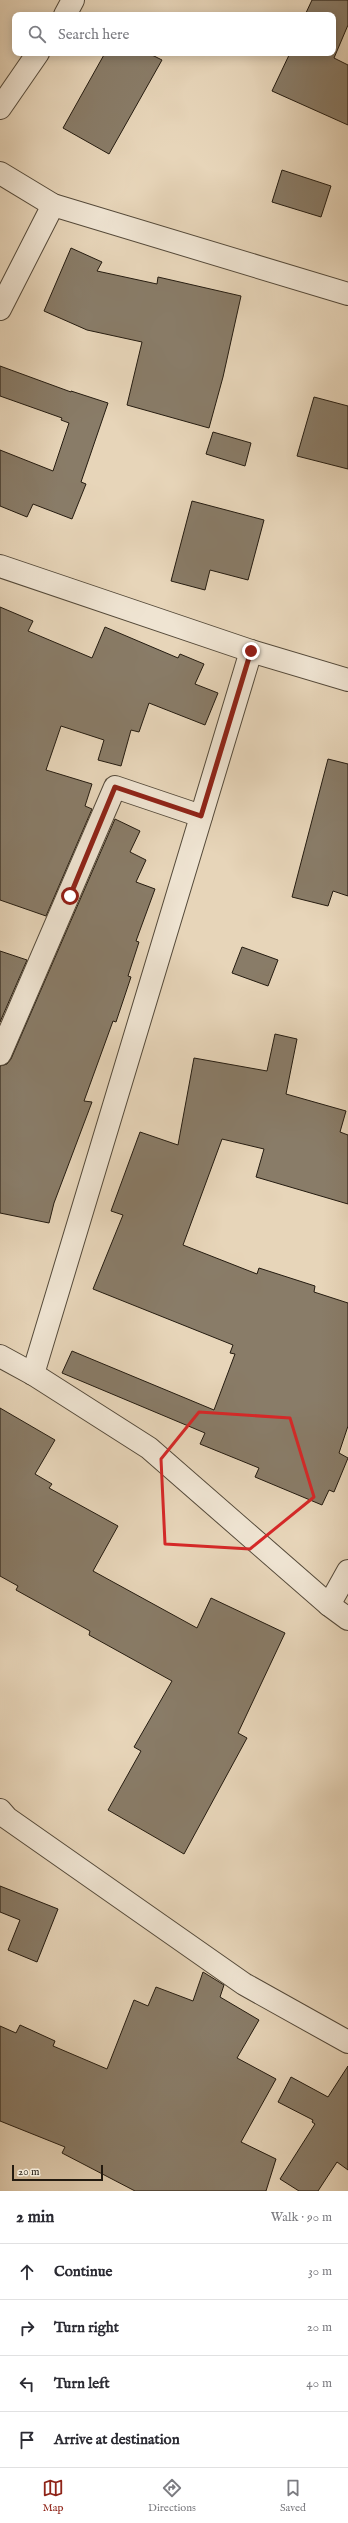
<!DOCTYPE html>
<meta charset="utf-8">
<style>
:root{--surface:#fff;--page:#f2f2f3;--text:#2b2b33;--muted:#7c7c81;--line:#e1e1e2;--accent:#8f2418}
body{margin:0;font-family:"IM FELL English",serif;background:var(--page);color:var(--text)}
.scale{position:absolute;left:12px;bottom:10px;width:91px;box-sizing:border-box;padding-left:4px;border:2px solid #241b10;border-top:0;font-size:11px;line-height:14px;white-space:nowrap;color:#241b10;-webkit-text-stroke:3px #efe4d2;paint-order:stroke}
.stop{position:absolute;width:12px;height:12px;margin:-9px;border:3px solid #8f2418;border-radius:50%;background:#fff}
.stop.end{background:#8f2418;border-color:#fff;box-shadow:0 1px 4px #0008}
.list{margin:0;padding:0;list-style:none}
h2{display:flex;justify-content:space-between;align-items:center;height:52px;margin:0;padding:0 16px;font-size:17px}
h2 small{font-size:13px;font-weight:400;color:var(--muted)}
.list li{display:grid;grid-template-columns:26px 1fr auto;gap:12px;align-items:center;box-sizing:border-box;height:56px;padding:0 16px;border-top:1px solid var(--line)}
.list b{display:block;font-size:15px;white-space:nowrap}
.list em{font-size:13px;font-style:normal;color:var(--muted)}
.icon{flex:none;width:22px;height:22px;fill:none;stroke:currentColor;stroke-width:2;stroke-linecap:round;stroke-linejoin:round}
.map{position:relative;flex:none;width:348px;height:2191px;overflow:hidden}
.search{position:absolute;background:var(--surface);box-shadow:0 2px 10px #0003;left:12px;right:12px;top:12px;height:44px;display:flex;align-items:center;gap:10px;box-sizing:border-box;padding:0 14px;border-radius:8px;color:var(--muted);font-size:15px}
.sheet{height:276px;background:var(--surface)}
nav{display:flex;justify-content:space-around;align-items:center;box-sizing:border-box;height:56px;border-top:1px solid var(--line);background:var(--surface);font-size:11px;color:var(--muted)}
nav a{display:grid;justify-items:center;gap:2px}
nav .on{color:var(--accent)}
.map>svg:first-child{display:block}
.building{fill:#897c68;stroke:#241b10}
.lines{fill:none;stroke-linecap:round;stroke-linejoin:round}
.minor-casing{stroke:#554a3a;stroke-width:24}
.minor{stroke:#efe4d2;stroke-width:22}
.route{stroke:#8f2418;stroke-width:5}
.marked{fill:none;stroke:#d62828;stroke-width:3;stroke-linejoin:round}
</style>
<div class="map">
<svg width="348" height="2191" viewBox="0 0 348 2191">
<rect width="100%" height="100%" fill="#e7d5b9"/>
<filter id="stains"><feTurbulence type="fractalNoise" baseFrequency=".005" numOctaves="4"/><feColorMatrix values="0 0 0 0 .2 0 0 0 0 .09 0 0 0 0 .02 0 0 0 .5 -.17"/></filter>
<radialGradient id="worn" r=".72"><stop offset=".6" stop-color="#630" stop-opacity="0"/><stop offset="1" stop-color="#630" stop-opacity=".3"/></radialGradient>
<g class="building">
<polygon points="312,0 348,0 348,25 334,58 348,65 348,125 272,91 290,53 333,53 333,15 305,15"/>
<polygon points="105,53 148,53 162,60 109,154 63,128"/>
<polygon points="282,170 331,186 321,217 272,202"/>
<polygon points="71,248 102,262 97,271 157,284 158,277 241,296 223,377 209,428 127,405 142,342 87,330 44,311"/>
<polygon points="0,366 71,392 71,391 108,403 81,482 86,484 72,519 33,504 27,517 0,506 0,450 53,471 69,423 61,420 62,418 0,396"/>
<polygon points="314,397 348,406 348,469 297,456"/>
<polygon points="213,432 251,443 245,466 206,454"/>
<polygon points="192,501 264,520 248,580 210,570 205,590 171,581"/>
<polygon points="0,607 33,621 28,631 92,658 105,627 178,658 180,654 204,664 195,684 218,693 205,725 149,703 139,732 131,730 121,766 98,760 104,740 61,726 46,770 92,784 85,806 92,809 46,916 0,900"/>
<polygon points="328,759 348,764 348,896 333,891 328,906 292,897"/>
<polygon points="115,819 140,831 130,852 146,860 136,882 155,889 136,941 139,942 128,976 131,977 116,1022 113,1021 84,1101 92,1102 54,1203 49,1223 0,1213 0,1066 7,1064 11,1059"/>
<polygon points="242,947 278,960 268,986 232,973"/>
<polygon points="0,951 27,960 0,1022"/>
<polygon points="275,1034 297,1039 286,1094 346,1111 340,1132 348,1135 348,1204 256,1177 264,1149 222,1139 183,1245 257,1274 259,1268 315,1286 314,1292 348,1303 348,1426 339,1453 348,1458 334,1492 329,1490 322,1505 255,1477 259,1468 200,1444 205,1433 62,1373 72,1351 214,1410 235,1354 230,1353 233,1345 93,1289 123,1215 111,1211 140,1132 178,1145 194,1058 267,1071"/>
<polygon points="0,1408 55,1440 35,1474 52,1484 49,1488 118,1526 93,1571 197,1628 211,1598 285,1633 238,1733 247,1738 184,1854 108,1810 141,1751 134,1747 172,1681 89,1635 90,1631 16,1590 18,1586 0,1576"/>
<polygon points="0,1886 58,1909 37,1962 8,1950 20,1920 0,1912"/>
<polygon points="203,1972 224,1985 220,1997 259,2020 237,2058 276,2079 241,2142 276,2159 266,2191 135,2191 62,2153 65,2147 0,2121 0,2026 16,2033 20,2025 55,2041 53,2046 107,2069 134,2000 148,2006 156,1987 193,2001"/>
<polygon points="348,2066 348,2170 337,2162 318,2191 299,2191 280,2179 315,2124 312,2122 313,2120 278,2102 291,2077 328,2097"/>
</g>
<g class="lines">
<g class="minor-casing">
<g id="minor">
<polyline points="65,15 73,0"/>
<polyline points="0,108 38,53"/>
<polyline points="0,173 53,205 348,294"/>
<polyline points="0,309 53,205"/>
<polyline points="0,566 251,651 348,680"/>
<polyline points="0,1054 115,787 201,816"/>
<polyline points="0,1356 33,1374 149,1448 329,1605 348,1619"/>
<polyline points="33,1374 251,651"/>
<polyline points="329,1605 348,1571"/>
<polyline points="0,1810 7,1818 244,1984 348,2042"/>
</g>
</g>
<use href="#minor" class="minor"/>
</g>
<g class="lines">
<polyline class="route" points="70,896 115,787 201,816 251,651"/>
</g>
<path class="marked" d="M 199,1412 L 290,1418 L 314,1497 L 250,1549 L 165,1544 L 161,1459 Z"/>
<rect width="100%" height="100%" filter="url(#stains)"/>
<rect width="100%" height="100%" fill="url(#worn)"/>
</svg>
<div class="scale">20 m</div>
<div class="stop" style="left:70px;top:896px"></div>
<div class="stop end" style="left:251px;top:651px"></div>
<div class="search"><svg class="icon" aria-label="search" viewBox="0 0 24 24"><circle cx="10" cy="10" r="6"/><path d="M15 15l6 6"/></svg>Search here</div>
</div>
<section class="sheet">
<h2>2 min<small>Walk · 90 m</small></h2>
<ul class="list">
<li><svg class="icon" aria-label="ahead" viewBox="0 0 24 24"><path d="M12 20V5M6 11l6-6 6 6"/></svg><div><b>Continue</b></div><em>30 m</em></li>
<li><svg class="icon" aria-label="right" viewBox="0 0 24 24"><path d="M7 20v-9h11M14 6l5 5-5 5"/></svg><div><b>Turn right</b></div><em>20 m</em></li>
<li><svg class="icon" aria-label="left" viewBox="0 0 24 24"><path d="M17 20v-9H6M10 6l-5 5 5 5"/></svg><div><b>Turn left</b></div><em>40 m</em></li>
<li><svg class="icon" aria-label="arrive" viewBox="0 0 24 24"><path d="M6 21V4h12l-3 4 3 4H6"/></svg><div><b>Arrive at destination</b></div></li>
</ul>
</section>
<nav>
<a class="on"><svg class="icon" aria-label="map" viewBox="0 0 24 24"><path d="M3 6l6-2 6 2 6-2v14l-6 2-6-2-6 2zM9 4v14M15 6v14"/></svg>Map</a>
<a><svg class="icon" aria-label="directions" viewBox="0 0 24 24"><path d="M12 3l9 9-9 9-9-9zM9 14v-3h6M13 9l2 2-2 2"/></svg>Directions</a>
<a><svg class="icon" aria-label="saved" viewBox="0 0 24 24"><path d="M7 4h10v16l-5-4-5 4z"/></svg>Saved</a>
</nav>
